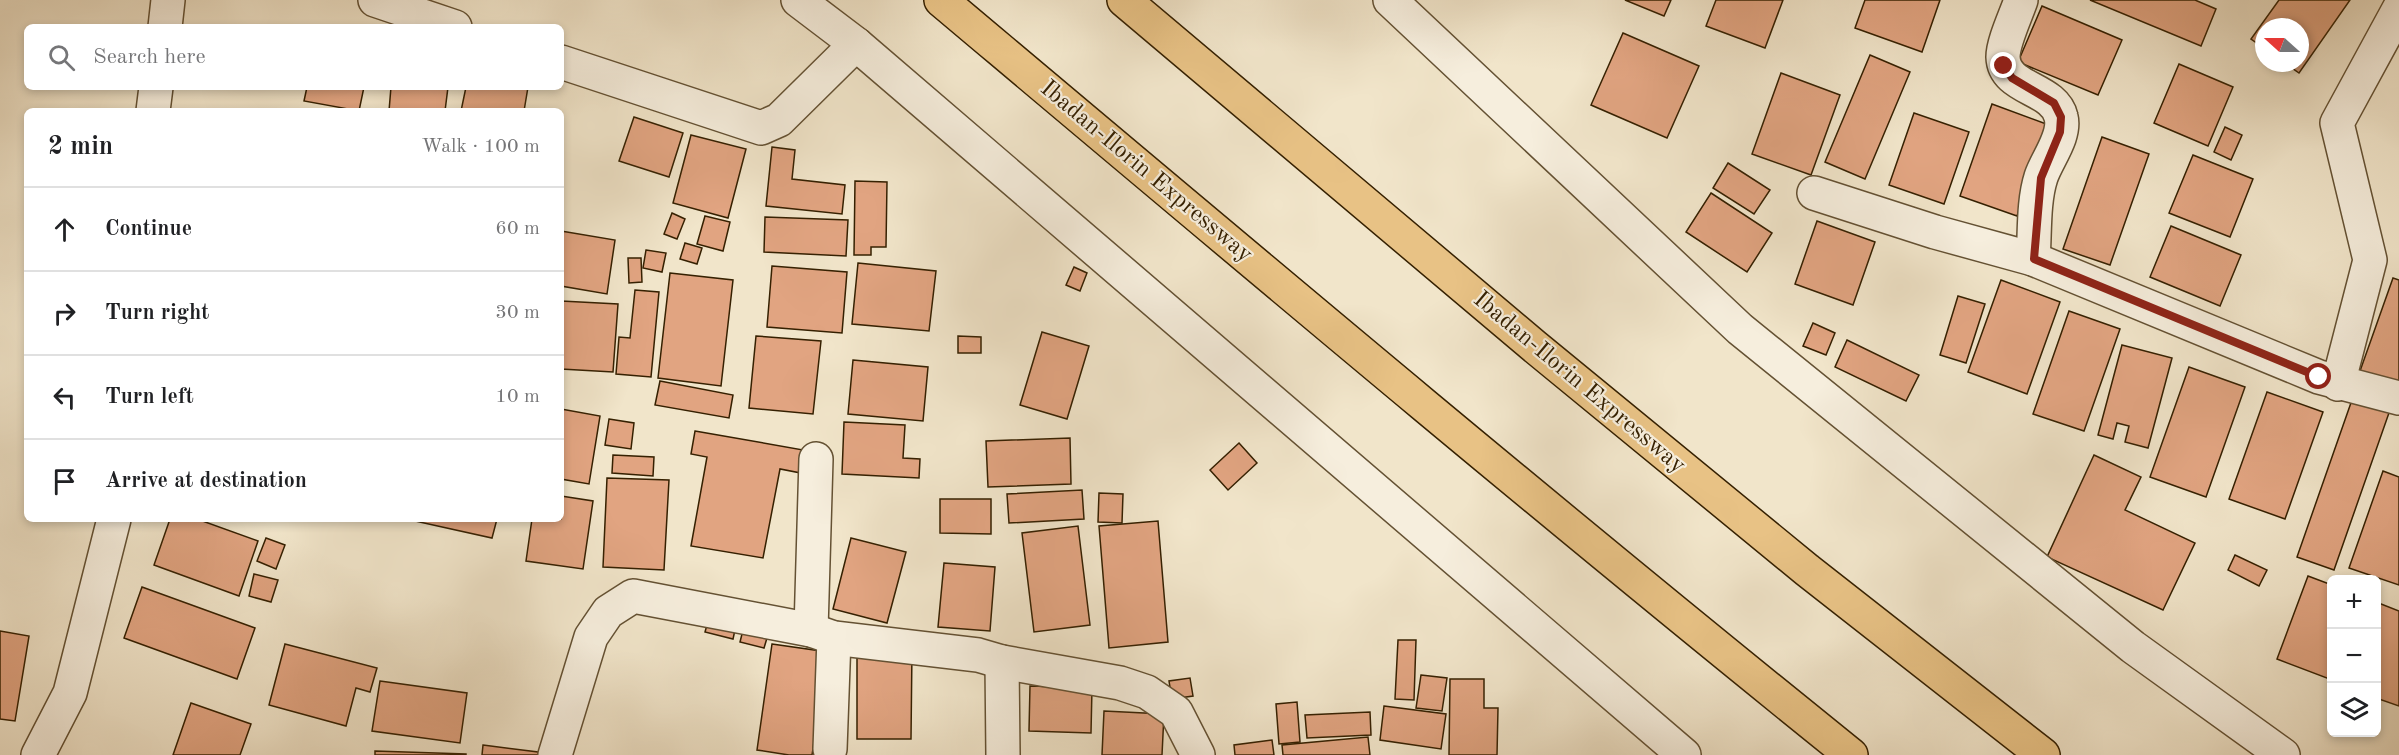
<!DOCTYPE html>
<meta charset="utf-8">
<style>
:root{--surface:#fff;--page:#f6f6f6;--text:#202124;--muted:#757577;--line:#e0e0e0}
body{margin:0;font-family:"Old Standard TT",serif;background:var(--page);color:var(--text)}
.controls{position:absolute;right:18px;bottom:18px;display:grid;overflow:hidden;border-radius:9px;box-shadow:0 3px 9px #0003}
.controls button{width:54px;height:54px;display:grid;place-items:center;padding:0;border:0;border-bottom:2px solid var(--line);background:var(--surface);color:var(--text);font:30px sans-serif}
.compass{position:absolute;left:2255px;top:18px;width:54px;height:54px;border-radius:50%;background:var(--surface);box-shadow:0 3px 9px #0003;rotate:291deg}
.stop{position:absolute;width:18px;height:18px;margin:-14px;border:4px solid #8f2418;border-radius:50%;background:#fff}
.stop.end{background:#8f2418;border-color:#fff;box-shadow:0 2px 6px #0008}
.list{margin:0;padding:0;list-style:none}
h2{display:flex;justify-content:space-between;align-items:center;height:78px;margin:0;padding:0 24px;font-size:26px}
h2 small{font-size:20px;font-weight:400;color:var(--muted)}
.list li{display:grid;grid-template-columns:39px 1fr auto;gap:18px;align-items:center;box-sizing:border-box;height:84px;padding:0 24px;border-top:2px solid var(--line)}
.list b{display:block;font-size:22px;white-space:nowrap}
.list em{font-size:20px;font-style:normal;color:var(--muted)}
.icon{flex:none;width:33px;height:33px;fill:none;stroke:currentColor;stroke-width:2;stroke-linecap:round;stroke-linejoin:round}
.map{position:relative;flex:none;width:2399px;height:755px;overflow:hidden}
.search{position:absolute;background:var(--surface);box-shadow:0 3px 9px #0003;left:24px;top:24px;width:540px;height:66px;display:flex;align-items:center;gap:15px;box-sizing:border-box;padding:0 21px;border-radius:9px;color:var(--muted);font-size:22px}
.panel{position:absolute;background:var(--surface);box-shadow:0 3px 9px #0003;left:24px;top:108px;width:540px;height:414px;border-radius:9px}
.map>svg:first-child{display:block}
.building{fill:#e1a481;stroke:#352001;stroke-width:1.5}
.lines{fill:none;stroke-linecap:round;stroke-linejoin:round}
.minor-casing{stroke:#645133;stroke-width:36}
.highway-casing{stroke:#352001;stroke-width:36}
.minor{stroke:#f6eedd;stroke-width:33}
.highway{stroke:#e8c285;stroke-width:33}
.route{stroke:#8f2418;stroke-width:8}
.labels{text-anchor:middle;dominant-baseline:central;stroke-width:4.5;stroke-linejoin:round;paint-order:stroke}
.street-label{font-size:24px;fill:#352001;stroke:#f6eedd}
</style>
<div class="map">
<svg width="2399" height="755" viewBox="0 0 2399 755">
<rect width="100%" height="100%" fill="#f1e5ca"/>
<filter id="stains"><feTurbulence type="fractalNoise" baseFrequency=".00333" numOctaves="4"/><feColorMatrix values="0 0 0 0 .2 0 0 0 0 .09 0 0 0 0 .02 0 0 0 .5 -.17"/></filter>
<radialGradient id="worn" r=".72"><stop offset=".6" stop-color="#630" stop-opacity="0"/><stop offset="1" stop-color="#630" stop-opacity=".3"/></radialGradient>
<g class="building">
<polygon points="1625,0 1671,0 1664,16"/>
<polygon points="1716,0 1783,0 1765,48 1706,26"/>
<polygon points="1865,0 1940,0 1922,52 1855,28"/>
<polygon points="2090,0 2195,0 2216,9 2201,46"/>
<polygon points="2279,0 2350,0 2299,73 2285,63 2300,63 2300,27 2264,27 2264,48 2251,39"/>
<polygon points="2042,6 2122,40 2098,95 2018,62"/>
<polygon points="1623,33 1699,66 1667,138 1591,105"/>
<polygon points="1870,55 1910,72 1865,179 1825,162"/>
<polygon points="2179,64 2233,87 2208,146 2154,123"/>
<polygon points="1781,73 1840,95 1811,175 1752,154"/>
<polygon points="307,87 364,87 359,111 304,101"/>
<polygon points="391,87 448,87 445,111 389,111"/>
<polygon points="466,87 528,87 524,111 461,111"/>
<polygon points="1992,104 2049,125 2017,216 1960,196"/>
<polygon points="1914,113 1969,132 1944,204 1889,185"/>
<polygon points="634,117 683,133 669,177 619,161"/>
<polygon points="2225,127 2242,135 2231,160 2214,152"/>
<polygon points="691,135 746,149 728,218 673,203"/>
<polygon points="2102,137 2149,154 2110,265 2063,249"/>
<polygon points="772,147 795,150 792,179 845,185 842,214 766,206"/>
<polygon points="2193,155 2253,179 2230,237 2169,213"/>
<polygon points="1728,163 1770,190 1754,214 1713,188"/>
<polygon points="855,181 887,182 886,247 871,247 871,255 854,255"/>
<polygon points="1711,193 1772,233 1747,272 1686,232"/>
<polygon points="672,213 685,219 677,239 664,234"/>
<polygon points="705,216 730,222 723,251 697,244"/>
<polygon points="765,217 848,220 846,256 764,252"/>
<polygon points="1817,221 1875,242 1853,305 1795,284"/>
<polygon points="2171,226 2241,255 2220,306 2150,277"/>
<polygon points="561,231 615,240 607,294 561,286"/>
<polygon points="685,243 702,248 697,264 680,259"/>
<polygon points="646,250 666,253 662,272 643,268"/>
<polygon points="628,258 641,258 642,282 629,283"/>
<polygon points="858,263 936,271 929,331 852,324"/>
<polygon points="772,266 847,272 842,333 767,327"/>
<polygon points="1074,267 1087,273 1080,291 1066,285"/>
<polygon points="670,273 733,280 721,386 658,378"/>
<polygon points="2393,278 2399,280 2399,385 2360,371"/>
<polygon points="2001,280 2060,302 2027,394 1968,372"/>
<polygon points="635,290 659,292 651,377 616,374 619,337 630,338"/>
<polygon points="1958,296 1985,304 1966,363 1940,355"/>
<polygon points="561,301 618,304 613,372 561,369"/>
<polygon points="2069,311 2120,329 2084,431 2033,414"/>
<polygon points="1813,323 1835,333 1826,355 1803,346"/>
<polygon points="1042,332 1089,346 1067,419 1020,405"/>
<polygon points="756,336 821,341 813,414 749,408"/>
<polygon points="958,336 981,337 981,353 958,353"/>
<polygon points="1847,340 1919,375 1906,401 1835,367"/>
<polygon points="2122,345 2172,358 2148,448 2125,442 2129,426 2117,423 2113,439 2098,435"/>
<polygon points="853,360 928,367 923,421 848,414"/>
<polygon points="2189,367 2245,387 2206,497 2150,477"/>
<polygon points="660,381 733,395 729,418 655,405"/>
<polygon points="2267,392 2323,412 2285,519 2229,499"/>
<polygon points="2353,397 2390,410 2334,570 2297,557"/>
<polygon points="561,409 600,416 589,484 561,479"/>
<polygon points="609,419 634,423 631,449 605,445"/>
<polygon points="844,422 905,425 903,458 920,459 919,478 842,474"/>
<polygon points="695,431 809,451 806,474 780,469 763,558 691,546 707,457 691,454"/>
<polygon points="1070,438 1071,484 988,487 986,441"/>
<polygon points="1239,443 1257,463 1228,490 1210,470"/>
<polygon points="613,455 654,457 653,476 612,473"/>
<polygon points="2094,455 2141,477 2125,510 2195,543 2163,610 2047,557"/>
<polygon points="2383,471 2399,477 2399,585 2349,568"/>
<polygon points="607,478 669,480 664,570 603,567"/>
<polygon points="1082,490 1084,519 1009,523 1007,494"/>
<polygon points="1099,493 1123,494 1122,523 1098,522"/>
<polygon points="561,496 593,501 583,569 526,561 532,519 561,519"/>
<polygon points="940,499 991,499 991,534 940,533"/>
<polygon points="170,519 197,519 258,541 239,596 154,565"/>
<polygon points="416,519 497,519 492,538 415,521"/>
<polygon points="1158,521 1168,642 1109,648 1099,526"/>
<polygon points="1078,526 1090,625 1034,632 1022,533"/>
<polygon points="266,538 285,545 276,569 257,561"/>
<polygon points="851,538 906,552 887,623 833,609"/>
<polygon points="2235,555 2267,570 2259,586 2228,570"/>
<polygon points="944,563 995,567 990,631 938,627"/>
<polygon points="254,574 278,580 271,602 249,596"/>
<polygon points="2308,576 2332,585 2332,680 2277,659"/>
<polygon points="142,587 255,628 237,679 124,638"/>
<polygon points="2376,602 2399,611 2399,706 2376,698"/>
<polygon points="710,614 737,621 733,639 705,632"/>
<polygon points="745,622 770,628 764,648 740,642"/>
<polygon points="0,631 29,636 15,721 0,719"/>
<polygon points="1398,640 1416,640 1414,700 1395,699"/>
<polygon points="285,644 377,668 370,692 356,688 346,726 269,705"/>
<polygon points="772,644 828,652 812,755 789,755 757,750"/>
<polygon points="857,649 912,649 911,739 857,739"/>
<polygon points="1421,675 1447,678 1442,711 1416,708"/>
<polygon points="1190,678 1193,696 1172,699 1169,681"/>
<polygon points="1450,679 1484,679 1484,708 1498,708 1497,755 1449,755"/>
<polygon points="380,681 467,693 460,743 372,731"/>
<polygon points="1030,686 1092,688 1091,733 1029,731"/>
<polygon points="1297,702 1300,742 1279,744 1276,704"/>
<polygon points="191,703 251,724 240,755 173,755"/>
<polygon points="1384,706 1446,714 1441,749 1380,740"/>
<polygon points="1104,711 1164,714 1162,755 1102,755"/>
<polygon points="1370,712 1371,735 1307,738 1305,715"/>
<polygon points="1368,737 1370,755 1283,755 1282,745"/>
<polygon points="1272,740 1274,755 1235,755 1234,745"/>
<polygon points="483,745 546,753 546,755 482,755"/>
<polygon points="375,751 466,754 466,755 375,755"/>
</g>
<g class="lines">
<g class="minor-casing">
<g id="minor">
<polyline points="375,0 455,27"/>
<polyline points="798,0 856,44 1684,755"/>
<polyline points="1390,0 1740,329 2133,647 2283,755"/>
<path d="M 2021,0 C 2016,15 2003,42 2003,57 C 2004,90 2054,87 2061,117 C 2066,136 2047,159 2041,177 C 2033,202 2035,233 2033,259"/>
<polyline points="165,27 168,0"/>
<polyline points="561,62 761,128 779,120 856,44"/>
<polyline points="153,111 156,87"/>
<polyline points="1814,193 1935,232 2033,259 2319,377 2399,398"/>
<polyline points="2338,384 2370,260 2337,123 2399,9"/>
<polyline points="811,630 816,459"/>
<polyline points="1002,662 1003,755"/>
<polyline points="830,749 834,638"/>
<polyline points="38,755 70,693 114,519"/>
<polyline points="555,755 591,637 608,612 633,596 811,630 834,638 978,655 1002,662 1120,683 1147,692 1176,712 1198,755"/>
</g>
</g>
<g class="highway-casing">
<g id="highway">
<path d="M 941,0 C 1243,254 1544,508 1851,755"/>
<polyline points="1124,0 1534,346 1807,570 2043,755"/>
</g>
</g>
<use href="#minor" class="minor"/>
<use href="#highway" class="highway"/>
</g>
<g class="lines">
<polyline class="route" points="2004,66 2012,78 2054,103 2061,117 2060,132 2041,178 2034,259 2319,377"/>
</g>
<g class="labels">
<g class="street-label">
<text transform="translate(1146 172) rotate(40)">Ibadan-Ilorin Expressway</text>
<text transform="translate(1579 383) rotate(40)">Ibadan-Ilorin Expressway</text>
</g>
</g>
<rect width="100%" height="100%" filter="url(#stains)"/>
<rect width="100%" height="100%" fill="url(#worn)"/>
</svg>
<div class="controls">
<button>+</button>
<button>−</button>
<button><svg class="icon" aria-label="layers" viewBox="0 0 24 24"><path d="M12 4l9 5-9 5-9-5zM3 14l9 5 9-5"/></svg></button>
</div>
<svg class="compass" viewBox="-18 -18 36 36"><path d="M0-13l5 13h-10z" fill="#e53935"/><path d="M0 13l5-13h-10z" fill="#757577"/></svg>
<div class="stop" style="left:2319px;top:377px"></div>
<div class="stop end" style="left:2004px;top:66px"></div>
<div class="search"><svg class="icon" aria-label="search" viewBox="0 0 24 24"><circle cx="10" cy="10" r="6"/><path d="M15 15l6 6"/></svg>Search here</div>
<section class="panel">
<h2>2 min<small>Walk · 100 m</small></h2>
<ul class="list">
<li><svg class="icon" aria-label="ahead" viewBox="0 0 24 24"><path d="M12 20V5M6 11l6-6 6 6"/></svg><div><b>Continue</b></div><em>60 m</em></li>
<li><svg class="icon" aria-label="right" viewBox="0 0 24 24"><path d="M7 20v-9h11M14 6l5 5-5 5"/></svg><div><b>Turn right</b></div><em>30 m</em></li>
<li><svg class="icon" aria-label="left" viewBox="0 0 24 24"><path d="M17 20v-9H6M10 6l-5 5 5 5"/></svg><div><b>Turn left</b></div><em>10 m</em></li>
<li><svg class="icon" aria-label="arrive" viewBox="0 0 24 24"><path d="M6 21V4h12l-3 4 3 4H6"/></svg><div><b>Arrive at destination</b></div></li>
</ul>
</section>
</div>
